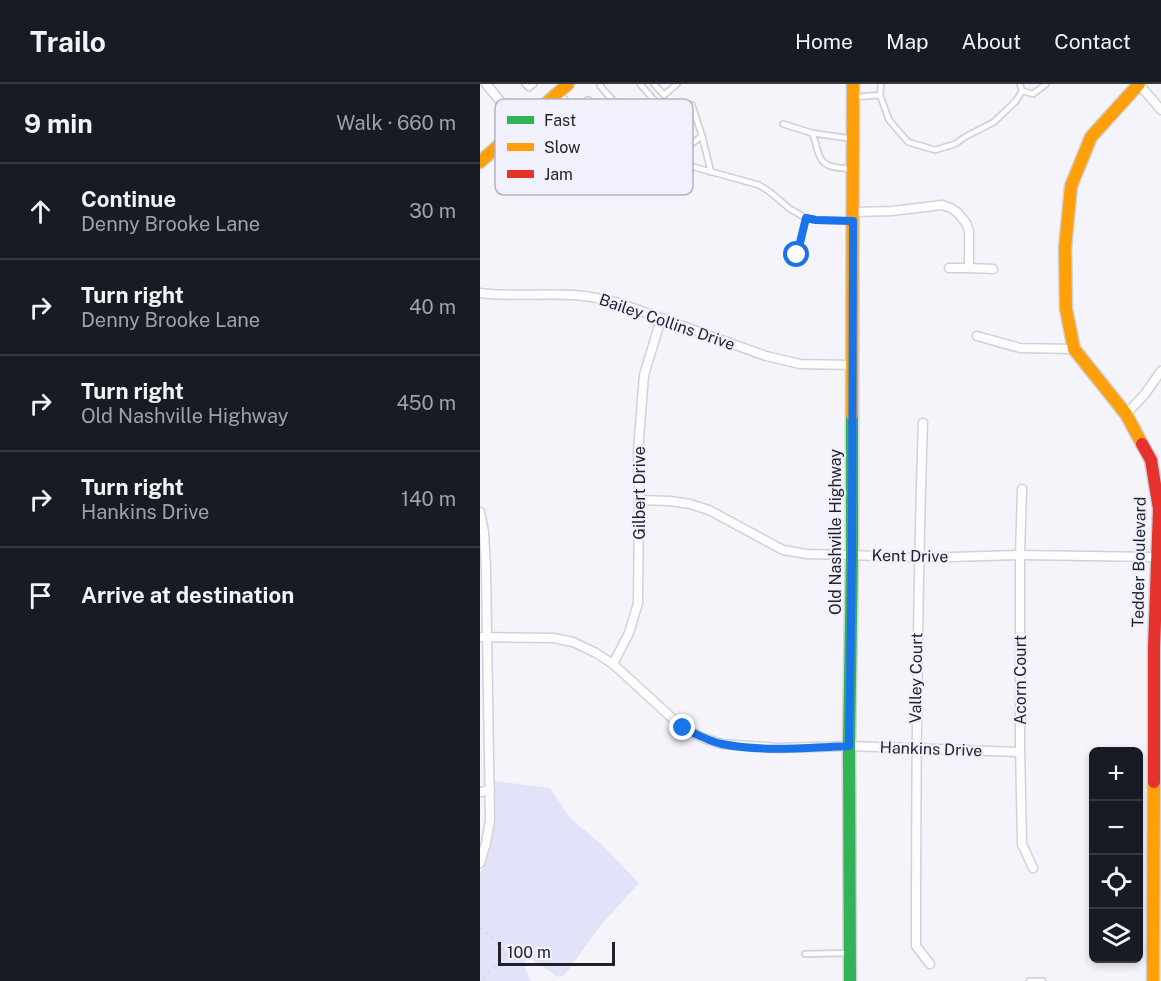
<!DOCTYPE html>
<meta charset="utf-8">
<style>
:root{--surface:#171b24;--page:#20242c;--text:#f1f3f6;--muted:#9ea1a6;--line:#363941}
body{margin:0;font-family:"Public Sans",sans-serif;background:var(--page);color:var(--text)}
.controls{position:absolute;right:18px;bottom:18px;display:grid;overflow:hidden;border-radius:9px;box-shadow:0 3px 9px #0003}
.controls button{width:54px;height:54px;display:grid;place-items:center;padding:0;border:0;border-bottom:2px solid var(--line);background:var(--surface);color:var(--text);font:30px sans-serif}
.scale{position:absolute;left:18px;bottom:15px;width:117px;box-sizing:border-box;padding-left:6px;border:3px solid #21212c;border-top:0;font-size:16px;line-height:21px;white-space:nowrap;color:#21212c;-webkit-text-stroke:4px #f1f1fd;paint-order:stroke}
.stop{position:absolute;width:18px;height:18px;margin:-14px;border:4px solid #1a73e8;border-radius:50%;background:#fff}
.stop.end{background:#1a73e8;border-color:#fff;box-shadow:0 2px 6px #0008}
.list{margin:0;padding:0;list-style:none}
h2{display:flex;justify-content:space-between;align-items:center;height:78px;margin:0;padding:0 24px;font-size:26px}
h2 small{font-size:20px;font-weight:400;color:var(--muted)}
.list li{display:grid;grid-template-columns:39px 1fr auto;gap:18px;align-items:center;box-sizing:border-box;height:96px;padding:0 24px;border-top:2px solid var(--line)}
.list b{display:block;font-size:22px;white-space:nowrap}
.list p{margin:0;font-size:20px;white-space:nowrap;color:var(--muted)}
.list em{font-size:20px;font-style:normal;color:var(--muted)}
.icon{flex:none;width:33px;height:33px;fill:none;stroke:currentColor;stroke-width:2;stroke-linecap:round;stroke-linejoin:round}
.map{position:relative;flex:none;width:681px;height:897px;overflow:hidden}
header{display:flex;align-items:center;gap:36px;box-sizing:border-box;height:84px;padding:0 30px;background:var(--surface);border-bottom:2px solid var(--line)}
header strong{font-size:28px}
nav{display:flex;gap:33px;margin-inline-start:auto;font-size:21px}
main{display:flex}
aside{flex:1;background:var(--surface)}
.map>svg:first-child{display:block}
.green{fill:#e2e2f8}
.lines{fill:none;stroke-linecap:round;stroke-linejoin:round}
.lane-casing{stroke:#d1d1d9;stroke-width:8}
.street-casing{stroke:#d1d1d9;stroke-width:11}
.fast-casing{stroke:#d1d1d9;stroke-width:15}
.slow-casing{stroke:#d1d1d9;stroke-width:15}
.jam-casing{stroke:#d1d1d9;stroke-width:15}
.path{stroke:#d8d8da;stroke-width:1.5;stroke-dasharray:3 4.5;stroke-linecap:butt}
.lane{stroke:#fdfdfe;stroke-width:4.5}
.street{stroke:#fdfdfe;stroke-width:8}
.fast{stroke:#30b455;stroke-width:12}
.slow{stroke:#ff9f0a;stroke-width:12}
.jam{stroke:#e5322d;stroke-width:12}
.route{stroke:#1a73e8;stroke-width:8}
.labels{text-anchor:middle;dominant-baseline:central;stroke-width:4.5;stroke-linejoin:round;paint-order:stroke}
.street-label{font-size:16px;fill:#21212c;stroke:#f1f1fd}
.key{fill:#f1f1fd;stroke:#b3b3be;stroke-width:1.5}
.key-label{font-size:16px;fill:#21212c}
</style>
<header>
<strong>Trailo</strong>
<nav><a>Home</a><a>Map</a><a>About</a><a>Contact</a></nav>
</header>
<main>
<aside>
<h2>9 min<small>Walk · 660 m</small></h2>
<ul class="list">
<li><svg class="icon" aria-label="ahead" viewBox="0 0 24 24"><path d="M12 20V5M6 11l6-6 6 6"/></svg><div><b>Continue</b><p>Denny Brooke Lane</p></div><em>30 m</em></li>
<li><svg class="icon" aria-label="right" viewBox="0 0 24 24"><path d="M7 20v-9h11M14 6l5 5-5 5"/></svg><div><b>Turn right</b><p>Denny Brooke Lane</p></div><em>40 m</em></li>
<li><svg class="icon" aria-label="right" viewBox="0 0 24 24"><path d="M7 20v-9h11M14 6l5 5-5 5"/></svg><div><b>Turn right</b><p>Old Nashville Highway</p></div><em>450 m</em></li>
<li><svg class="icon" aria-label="right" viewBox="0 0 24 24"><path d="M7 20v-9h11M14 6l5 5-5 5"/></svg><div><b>Turn right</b><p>Hankins Drive</p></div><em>140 m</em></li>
<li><svg class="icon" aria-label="arrive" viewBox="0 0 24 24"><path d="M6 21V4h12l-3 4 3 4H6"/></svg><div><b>Arrive at destination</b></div></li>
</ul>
</aside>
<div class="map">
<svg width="681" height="897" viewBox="0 0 681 897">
<rect width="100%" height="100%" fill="#f4f4fa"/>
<polygon class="green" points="15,697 70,704 90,734 122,761 159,799 120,842 87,888 83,892 78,893 49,873 46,876 43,881 51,897 0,897 0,791 10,766 14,746"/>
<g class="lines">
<g class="lane-casing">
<g id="lane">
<polyline points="45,0 49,4 54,0"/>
<polyline points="121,0 120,2 159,45 182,25 160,0"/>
<polyline points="174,0 184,11 197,0"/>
<polyline points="401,0 400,11 409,36 428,58 455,66 475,60 485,53 514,38 536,17 542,7 540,0"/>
<polyline points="542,7 553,10 566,0"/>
<polyline points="80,10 95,27 107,16 109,16 145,59 145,61 125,79 123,78 87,35 87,33 95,27"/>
<polyline points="376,13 400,11"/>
<polyline points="212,21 222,52 231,88"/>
<polyline points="56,31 90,75 107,90 117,93 127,91 140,79 150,73 158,70 203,80 279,101 290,108 310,125 326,134 336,136 370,137"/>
<path d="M 303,40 L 332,49 C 335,55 336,61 338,68 C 343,85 355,83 370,85"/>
<polyline points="332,49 373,55"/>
<polyline points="189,77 222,52"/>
<polyline points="317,171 326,134"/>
<polyline points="325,870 367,869"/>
<polyline points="549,897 563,897"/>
</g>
</g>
<g class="street-casing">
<g id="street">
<polyline points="6,0 40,41"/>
<polyline points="659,0 681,26"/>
<polyline points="373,128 412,127 462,121 471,124 478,129 486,139 489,147 489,184 469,184"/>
<polyline points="489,184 513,185"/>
<path d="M 0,209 C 31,213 62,209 93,211 C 109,212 124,215 139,219 L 286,272 L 320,280 L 373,281"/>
<polyline points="497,252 540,264 594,265"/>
<polyline points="646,330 665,310 681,287"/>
<path d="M 443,339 C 437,514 436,688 436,862 L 450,880"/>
<polyline points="542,405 540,471 540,662 542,760 553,784"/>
<polyline points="159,416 190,417 210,420 229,426 303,466 327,470 372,471 438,474 540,471 676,473"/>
<polyline points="0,428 4,448 6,485 10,736 6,759 0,779"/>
<polyline points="0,553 74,554 93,558 116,569 133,580 203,644 223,654 242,660 298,664 369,662 540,668"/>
<polyline points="133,580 149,549 158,519 159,416 158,367 164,291 181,235"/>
<polyline points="0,708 10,706"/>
</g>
</g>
<g class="fast-casing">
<polyline id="fast" points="370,897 369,662 372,471 372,331"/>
</g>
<g class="slow-casing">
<g id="slow">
<polyline points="659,0 611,53 591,102 585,164 586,225 594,265 646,330 662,360"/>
<polyline points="0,78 88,0"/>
<polyline points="372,331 373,0"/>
<polyline points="673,897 674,698"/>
</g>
</g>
<g class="jam-casing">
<polyline id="jam" points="662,360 671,376 679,425 674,564 674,698"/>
</g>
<polyline class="path" points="0,843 25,867 25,870 0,897"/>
<use href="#lane" class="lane"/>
<use href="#street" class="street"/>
<use href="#fast" class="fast"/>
<use href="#slow" class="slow"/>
<use href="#jam" class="jam"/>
</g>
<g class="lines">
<path class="route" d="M 203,644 C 216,650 228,657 242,660 C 282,668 328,664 369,662 L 372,471 L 373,137 L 336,136 L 326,134 L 317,171"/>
</g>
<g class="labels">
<g class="street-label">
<text transform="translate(187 238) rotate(19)">Bailey Collins Drive</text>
<text transform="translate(159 409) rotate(-90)">Gilbert Drive</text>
<text transform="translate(355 448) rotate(-90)">Old Nashville Highway</text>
<text transform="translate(430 472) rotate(1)">Kent Drive</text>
<text transform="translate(659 478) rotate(-89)">Tedder Boulevard</text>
<text transform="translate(436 594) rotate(-89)">Valley Court</text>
<text transform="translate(540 596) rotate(-90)">Acorn Court</text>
<text transform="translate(451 665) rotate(2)">Hankins Drive</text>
</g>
</g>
<rect x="15" y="15" width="198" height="96" rx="9" class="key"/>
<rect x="27" y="32" width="27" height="8" fill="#30b455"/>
<rect x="27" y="59" width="27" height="8" fill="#ff9f0a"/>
<rect x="27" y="86" width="27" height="8" fill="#e5322d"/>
<g class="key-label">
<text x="64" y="42">Fast</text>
<text x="64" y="69">Slow</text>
<text x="64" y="96">Jam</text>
</g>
</svg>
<div class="controls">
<button>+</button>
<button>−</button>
<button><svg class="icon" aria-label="locate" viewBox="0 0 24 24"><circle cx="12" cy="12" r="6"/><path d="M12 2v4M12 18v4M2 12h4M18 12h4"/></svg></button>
<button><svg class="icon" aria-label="layers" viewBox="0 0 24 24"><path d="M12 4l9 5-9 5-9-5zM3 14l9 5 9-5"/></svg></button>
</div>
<div class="scale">100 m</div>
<div class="stop" style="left:317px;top:171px"></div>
<div class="stop end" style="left:203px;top:644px"></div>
</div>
</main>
